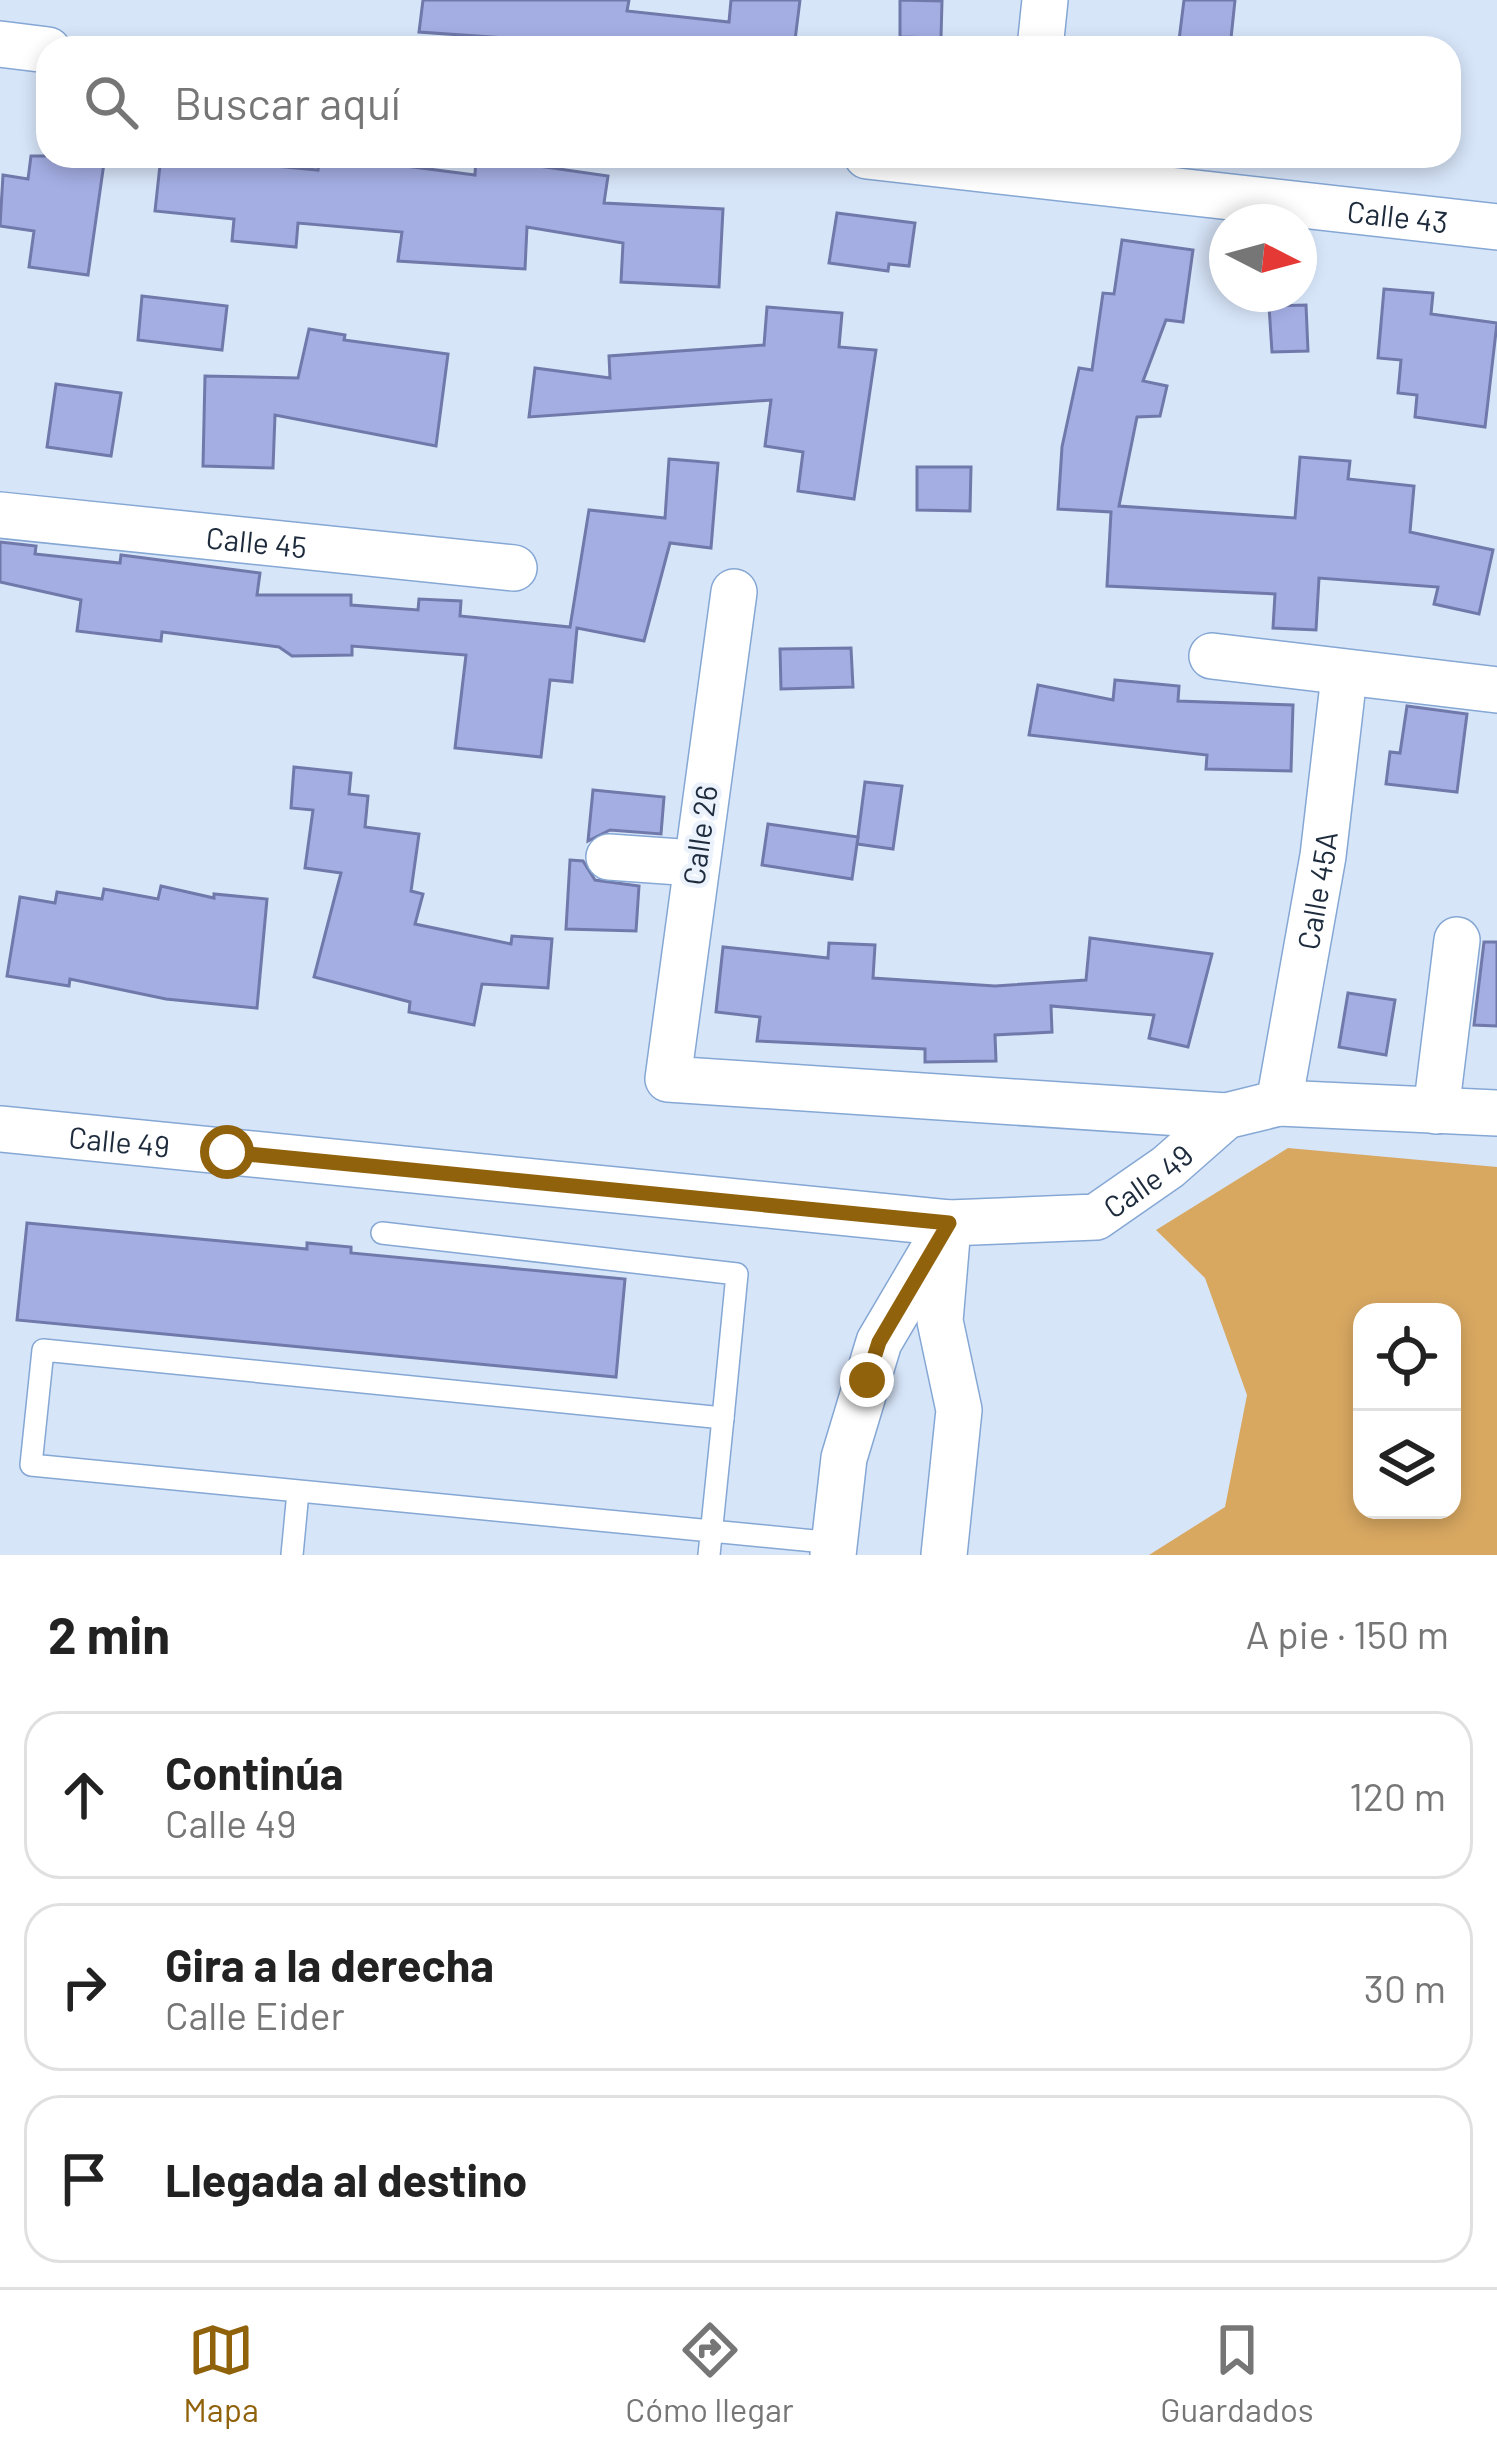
<!DOCTYPE html>
<html lang="es">
<meta charset="utf-8">
<style>
:root{--surface:#fff;--page:#f6f6f6;--text:#222;--muted:#767676;--line:#e0e0e0;--accent:#90620c}
body{margin:0;font-family:Barlow,sans-serif;background:var(--page);color:var(--text)}
.controls{position:absolute;right:36px;bottom:36px;display:grid;overflow:hidden;border-radius:24px;box-shadow:0 6px 18px #0003}
.controls button{width:108px;height:108px;display:grid;place-items:center;padding:0;border:0;border-bottom:3px solid var(--line);background:var(--surface);color:var(--text);font:60px sans-serif}
.compass{position:absolute;left:1209px;top:204px;width:108px;height:108px;border-radius:50%;background:var(--surface);box-shadow:0 6px 18px #0003;rotate:96deg}
.stop{position:absolute;width:36px;height:36px;margin:-27px;border:9px solid #90620c;border-radius:50%;background:#fff}
.stop.end{background:#90620c;border-color:#fff;box-shadow:0 3px 12px #0008}
.list{margin:0;padding:0;list-style:none}
h2{display:flex;justify-content:space-between;align-items:center;height:156px;margin:0;padding:0 48px;font-size:51px}
h2 small{font-size:39px;font-weight:400;color:var(--muted)}
.list li{display:grid;grid-template-columns:78px 1fr auto;gap:36px;align-items:center;box-sizing:border-box;height:168px;margin:0 24px 24px;padding:0 24px;border:3px solid var(--line);border-radius:36px}
.list b{display:block;font-size:45px;white-space:nowrap}
.list p{margin:0;font-size:39px;white-space:nowrap;color:var(--muted)}
.list em{font-size:39px;font-style:normal;color:var(--muted)}
.icon{flex:none;width:66px;height:66px;fill:none;stroke:currentColor;stroke-width:2;stroke-linecap:round;stroke-linejoin:round}
.map{position:relative;flex:none;width:1497px;height:1555px;overflow:hidden}
.search{position:absolute;background:var(--surface);box-shadow:0 6px 18px #0003;left:36px;right:36px;top:36px;height:132px;display:flex;align-items:center;gap:30px;box-sizing:border-box;padding:0 42px;border-radius:36px;color:var(--muted);font-size:45px}
.sheet{height:732px;background:var(--surface)}
nav{display:flex;justify-content:space-around;align-items:center;box-sizing:border-box;height:168px;border-top:3px solid var(--line);background:var(--surface);font-size:33px;color:var(--muted)}
nav a{display:grid;justify-items:center;gap:6px}
nav .on{color:var(--accent)}
.map>svg:first-child{display:block}
.green{fill:#d8a861;fill-rule:evenodd}
.building{fill:#a4aee3;stroke:#7079aa;stroke-width:3}
.lines{fill:none;stroke-linecap:round;stroke-linejoin:round}
.lane-casing{stroke:#85a7d4;stroke-width:24}
.street-casing{stroke:#85a7d4;stroke-width:48}
.lane{stroke:#fff;stroke-width:21}
.street{stroke:#fff;stroke-width:45}
.route{stroke:#90620c;stroke-width:15}
.labels{text-anchor:middle;dominant-baseline:central;stroke-width:9;stroke-linejoin:round;paint-order:stroke}
.street-label{font-size:30px;fill:#1d2b3d;stroke:#ebf2fc}
</style>
<div class="map">
<svg width="1497" height="1555" viewBox="0 0 1497 1555">
<rect width="100%" height="100%" fill="#d7e5f9"/>
<path class="green" d="M 1288,1148 L 1497,1167 L 1497,1555 L 1149,1555 L 1225,1507 L 1247,1395 L 1205,1278 L 1156,1230 ZM 1362,1312 L 1452,1312 L 1452,1510 L 1362,1510 Z"/>
<g class="building">
<polygon points="423,0 629,0 627,11 729,22 731,0 800,0 794,48 575,48 576,43 419,32"/>
<polygon points="900,0 942,1 941,38 900,37"/>
<polygon points="1184,0 1235,0 1230,48 1178,48"/>
<polygon points="31,156 105,156 88,275 29,267 34,231 0,226 3,175 28,179"/>
<polygon points="161,156 221,156 221,161 318,170 320,156 383,156 382,163 475,175 476,156 532,156 531,165 608,176 604,203 723,209 719,287 621,282 623,243 527,227 525,269 398,261 402,232 298,223 296,247 232,241 234,219 155,211"/>
<polygon points="837,213 915,223 909,266 889,264 888,271 829,263"/>
<polygon points="1122,240 1193,250 1183,322 1166,320 1143,381 1167,386 1160,416 1137,417 1119,506 1295,518 1300,457 1350,461 1348,479 1414,486 1410,532 1493,550 1479,614 1434,604 1438,587 1319,578 1316,630 1273,628 1275,594 1107,586 1111,512 1058,509 1062,447 1079,368 1092,370 1103,293 1114,294"/>
<polygon points="1384,289 1433,293 1431,314 1497,323 1485,427 1415,417 1417,395 1398,393 1401,360 1378,358"/>
<polygon points="142,296 227,306 222,350 138,340"/>
<polygon points="1306,305 1308,351 1272,352 1269,306"/>
<polygon points="767,307 842,313 839,347 876,350 854,499 798,491 803,452 765,446 771,400 529,417 535,368 610,378 609,356 764,345"/>
<polygon points="309,329 345,335 344,340 448,354 436,446 275,415 273,468 203,466 205,376 298,378"/>
<polygon points="56,384 121,393 111,456 47,447"/>
<polygon points="669,459 718,463 711,548 670,543 644,641 577,628 572,682 550,680 541,757 455,748 466,655 352,646 352,655 292,656 279,647 162,632 161,641 77,631 81,600 0,582 0,542 36,546 35,554 120,563 121,555 260,573 257,595 351,595 351,605 418,610 419,599 461,601 460,616 570,627 589,510 665,518"/>
<polygon points="917,467 971,467 970,511 917,510"/>
<polygon points="851,648 853,687 781,689 780,649"/>
<polygon points="1115,680 1179,686 1178,701 1293,705 1291,771 1206,769 1207,755 1029,735 1038,685 1113,700"/>
<polygon points="1407,706 1467,714 1457,792 1386,784 1390,752 1400,753"/>
<polygon points="294,767 351,773 349,794 368,796 365,827 419,834 411,891 423,894 415,924 511,944 512,936 552,939 548,988 482,984 474,1025 409,1012 410,1002 314,977 341,873 305,868 313,810 291,808"/>
<polygon points="865,782 902,786 893,849 857,844"/>
<polygon points="593,790 664,797 661,834 610,830 588,841"/>
<polygon points="768,824 858,837 852,879 762,865"/>
<polygon points="570,860 583,861 595,880 639,886 636,931 566,929"/>
<polygon points="161,886 214,898 214,894 267,899 257,1008 166,999 70,979 69,986 7,976 20,897 55,903 57,892 102,899 104,889 158,899"/>
<polygon points="1090,938 1212,954 1188,1047 1149,1038 1154,1015 1051,1006 1052,1032 995,1035 996,1061 925,1062 925,1049 757,1041 760,1017 716,1012 723,947 828,958 829,943 875,945 873,978 995,986 1086,980"/>
<polygon points="1484,942 1497,942 1497,1026 1474,1025"/>
<polygon points="1348,993 1395,1000 1386,1055 1339,1047"/>
<polygon points="27,1223 307,1249 307,1243 351,1247 351,1253 625,1279 616,1377 17,1320"/>
</g>
<g class="lines">
<g class="lane-casing">
<g id="lane">
<polyline points="382,1233 737,1274 723,1418"/>
<polyline points="292,1555 298,1492"/>
<polyline points="709,1555 723,1418 43,1350 31,1465 835,1543"/>
</g>
</g>
<g class="street-casing">
<g id="street">
<polyline points="0,44 48,50"/>
<polyline points="1040,48 1045,0"/>
<path id="s1" d="M 867,156 L 1497,227"/>
<path id="s2" d="M 0,515 L 514,568"/>
<polyline points="734,592 668,1079 1226,1116"/>
<polyline points="1212,656 1497,690"/>
<polyline points="609,857 694,863"/>
<path id="s3" d="M 1279,1103 L 1323,856 L 1344,676"/>
<polyline points="1436,1111 1457,940"/>
<path id="s4" d="M 0,1129 L 949,1223 L 1096,1217 L 1168,1167 L 1226,1116 L 1279,1103 L 1497,1113"/>
<polyline points="833,1555 844,1458 879,1342 949,1223"/>
<polyline points="944,1555 959,1410 940,1321 947,1238"/>
</g>
</g>
<use href="#lane" class="lane"/>
<use href="#street" class="street"/>
</g>
<g class="lines">
<polyline class="route" points="227,1152 949,1223 879,1342 867,1380"/>
</g>
<g class="labels">
<g class="street-label">
<text stroke="none"><textPath href="#s1" startOffset="534">Calle 43</textPath></text>
<text stroke="none"><textPath href="#s2" startOffset="258">Calle 45</textPath></text>
<text transform="translate(699 835) rotate(-82)">Calle 26</text>
<text stroke="none"><textPath href="#s3" startOffset="216">Calle 45A</textPath></text>
<text stroke="none"><textPath href="#s4" startOffset="120">Calle 49</textPath></text>
<text stroke="none"><textPath href="#s4" startOffset="1164">Calle 49</textPath></text>
</g>
</g>
</svg>
<div class="controls">
<button><svg class="icon" aria-label="locate" viewBox="0 0 24 24"><circle cx="12" cy="12" r="6"/><path d="M12 2v4M12 18v4M2 12h4M18 12h4"/></svg></button>
<button><svg class="icon" aria-label="layers" viewBox="0 0 24 24"><path d="M12 4l9 5-9 5-9-5zM3 14l9 5 9-5"/></svg></button>
</div>
<svg class="compass" viewBox="-18 -18 36 36"><path d="M0-13l5 13h-10z" fill="#e53935"/><path d="M0 13l5-13h-10z" fill="#767676"/></svg>
<div class="stop" style="left:227px;top:1152px"></div>
<div class="stop end" style="left:867px;top:1380px"></div>
<div class="search"><svg class="icon" aria-label="search" viewBox="0 0 24 24"><circle cx="10" cy="10" r="6"/><path d="M15 15l6 6"/></svg>Buscar aquí</div>
</div>
<section class="sheet">
<h2>2 min<small>A pie · 150 m</small></h2>
<ul class="list">
<li><svg class="icon" aria-label="ahead" viewBox="0 0 24 24"><path d="M12 20V5M6 11l6-6 6 6"/></svg><div><b>Continúa</b><p>Calle 49</p></div><em>120 m</em></li>
<li><svg class="icon" aria-label="right" viewBox="0 0 24 24"><path d="M7 20v-9h11M14 6l5 5-5 5"/></svg><div><b>Gira a la derecha</b><p>Calle Eider</p></div><em>30 m</em></li>
<li><svg class="icon" aria-label="arrive" viewBox="0 0 24 24"><path d="M6 21V4h12l-3 4 3 4H6"/></svg><div><b>Llegada al destino</b></div></li>
</ul>
</section>
<nav>
<a class="on"><svg class="icon" aria-label="map" viewBox="0 0 24 24"><path d="M3 6l6-2 6 2 6-2v14l-6 2-6-2-6 2zM9 4v14M15 6v14"/></svg>Mapa</a>
<a><svg class="icon" aria-label="directions" viewBox="0 0 24 24"><path d="M12 3l9 9-9 9-9-9zM9 14v-3h6M13 9l2 2-2 2"/></svg>Cómo llegar</a>
<a><svg class="icon" aria-label="saved" viewBox="0 0 24 24"><path d="M7 4h10v16l-5-4-5 4z"/></svg>Guardados</a>
</nav>
